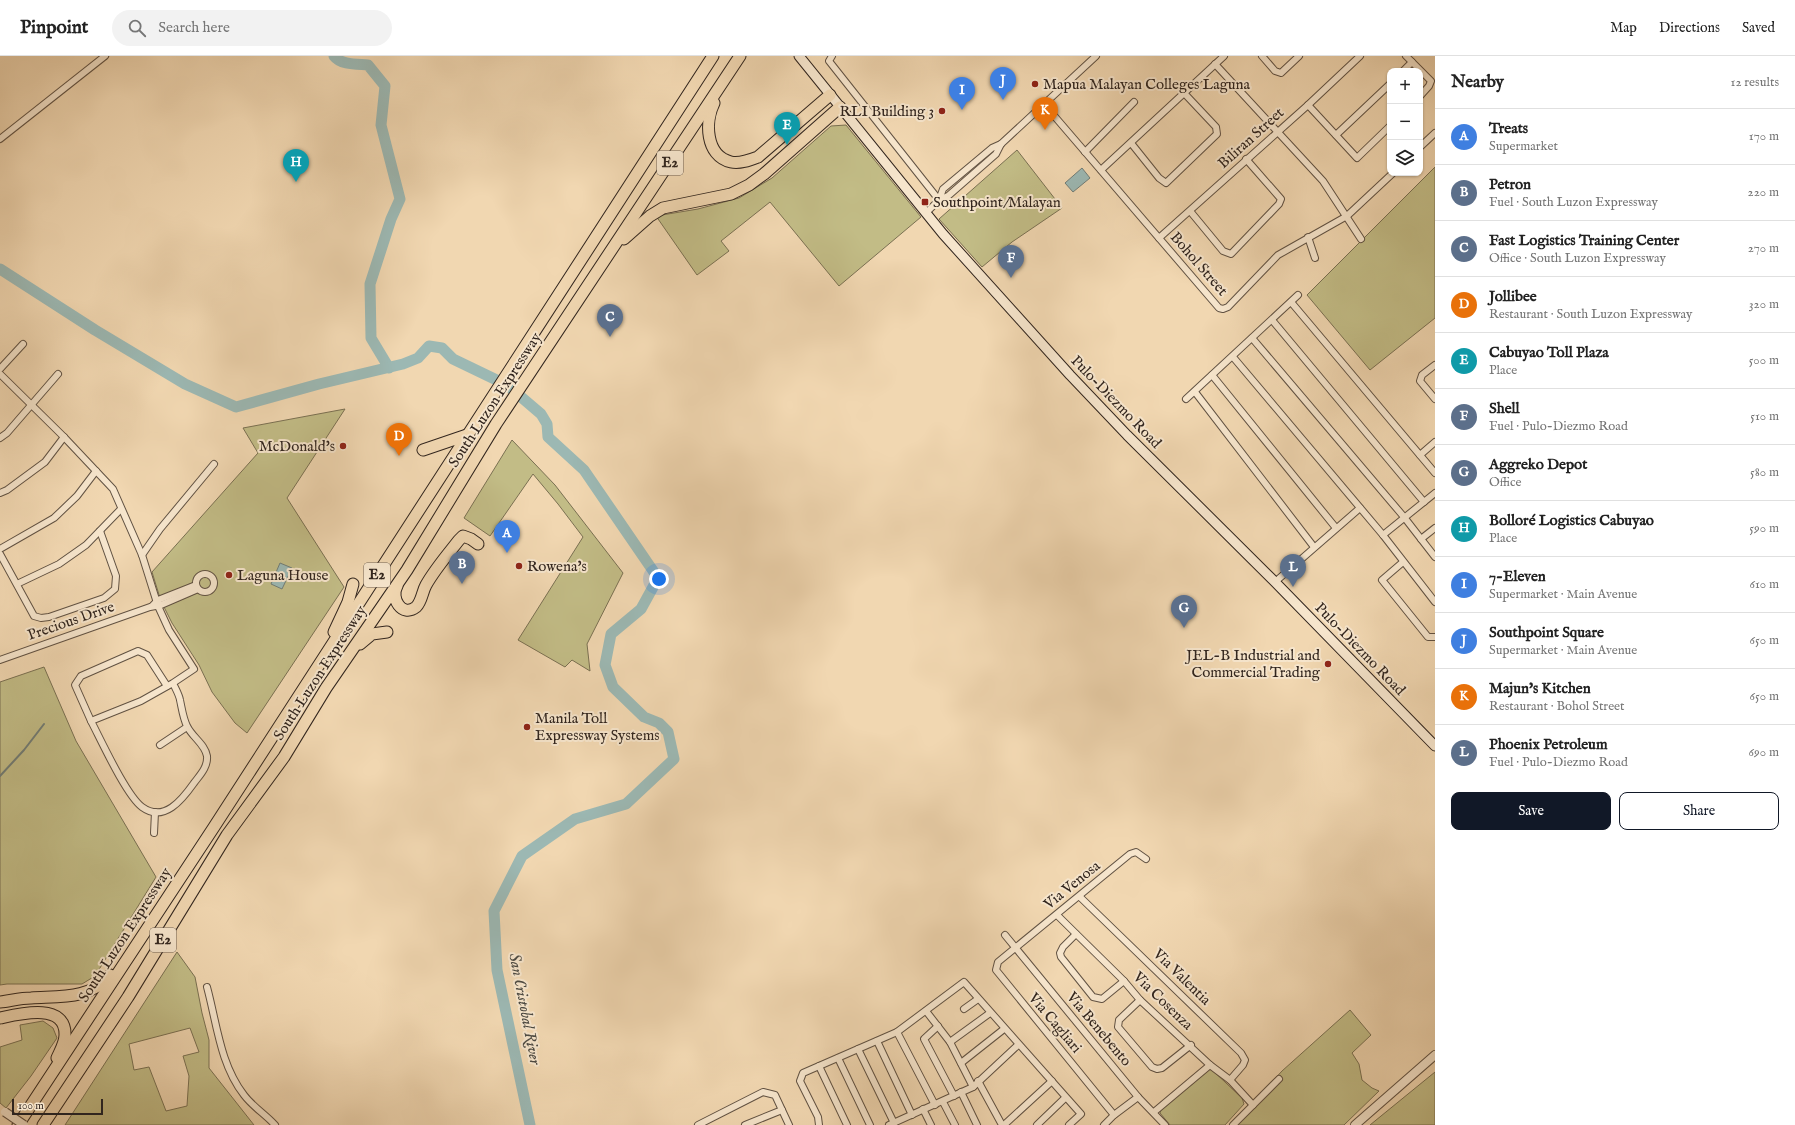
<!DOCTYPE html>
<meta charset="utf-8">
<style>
:root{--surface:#fff;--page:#f2f2f2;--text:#222;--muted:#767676;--line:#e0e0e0;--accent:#111827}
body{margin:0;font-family:"IM FELL English",serif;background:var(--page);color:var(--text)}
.controls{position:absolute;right:12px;top:12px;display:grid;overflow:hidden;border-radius:8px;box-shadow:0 1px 3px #0004}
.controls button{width:36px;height:36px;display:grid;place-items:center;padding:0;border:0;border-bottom:1px solid var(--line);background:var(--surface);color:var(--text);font:20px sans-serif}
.scale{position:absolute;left:12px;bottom:10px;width:91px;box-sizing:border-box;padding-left:4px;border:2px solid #31251e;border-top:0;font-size:11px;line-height:14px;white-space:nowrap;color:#31251e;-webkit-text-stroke:3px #f6e5cc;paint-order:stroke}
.you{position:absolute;left:659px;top:523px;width:14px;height:14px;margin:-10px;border:3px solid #fff;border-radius:50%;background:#1a73e8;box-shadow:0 0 0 6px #1a73e833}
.badge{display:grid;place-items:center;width:26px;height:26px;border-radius:50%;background:var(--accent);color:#fff;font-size:13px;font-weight:700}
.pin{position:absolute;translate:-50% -33px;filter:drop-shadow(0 1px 2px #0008)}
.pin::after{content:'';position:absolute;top:21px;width:14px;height:12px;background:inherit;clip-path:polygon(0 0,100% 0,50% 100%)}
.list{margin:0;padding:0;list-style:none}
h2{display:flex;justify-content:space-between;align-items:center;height:52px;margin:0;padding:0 16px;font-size:17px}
h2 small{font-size:13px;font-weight:400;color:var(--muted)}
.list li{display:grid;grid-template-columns:26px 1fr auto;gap:12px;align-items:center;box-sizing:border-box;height:56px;padding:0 16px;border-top:1px solid var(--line)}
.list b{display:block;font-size:15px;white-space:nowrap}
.list p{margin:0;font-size:13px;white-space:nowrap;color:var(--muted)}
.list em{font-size:13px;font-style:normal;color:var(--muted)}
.actions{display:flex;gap:8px;padding:12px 16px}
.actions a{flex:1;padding:9px 0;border:1px solid var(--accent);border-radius:8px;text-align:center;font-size:14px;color:var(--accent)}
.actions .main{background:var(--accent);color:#fff}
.icon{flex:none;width:22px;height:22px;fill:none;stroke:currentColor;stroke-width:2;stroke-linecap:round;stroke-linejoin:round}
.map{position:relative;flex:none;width:1435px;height:1069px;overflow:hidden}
header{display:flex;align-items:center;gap:24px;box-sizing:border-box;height:56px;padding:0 20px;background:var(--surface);border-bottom:1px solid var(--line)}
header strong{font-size:19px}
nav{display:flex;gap:22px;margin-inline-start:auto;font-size:14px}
.search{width:280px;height:36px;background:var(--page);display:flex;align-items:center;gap:10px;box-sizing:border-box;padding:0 14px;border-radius:22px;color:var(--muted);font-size:15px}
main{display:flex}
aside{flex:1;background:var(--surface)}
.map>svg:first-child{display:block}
.green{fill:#c2bc86;stroke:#7a7052;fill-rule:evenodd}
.water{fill:#9cb8b3;stroke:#717d77}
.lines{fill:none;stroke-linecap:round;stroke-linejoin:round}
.stream{stroke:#717d77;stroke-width:2}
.river{stroke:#9cb8b3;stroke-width:11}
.minor-casing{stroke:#615243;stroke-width:8}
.tertiary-casing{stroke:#615243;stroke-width:10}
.secondary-casing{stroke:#31251e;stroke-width:11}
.motorway-casing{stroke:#31251e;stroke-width:13}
.minor{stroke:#f6e5cc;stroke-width:6}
.tertiary{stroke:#f6e5cc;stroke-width:8}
.secondary{stroke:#f6e5cc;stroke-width:9}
.motorway{stroke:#f1d7b1;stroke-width:11}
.tertiary-bridge-casing{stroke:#615243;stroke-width:10;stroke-linecap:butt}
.tertiary-bridge{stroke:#f6e5cc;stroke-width:8}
.poi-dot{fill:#8f2418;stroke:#f6e5cc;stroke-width:1.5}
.labels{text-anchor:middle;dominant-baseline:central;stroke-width:4;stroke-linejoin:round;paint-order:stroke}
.shield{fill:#f6e5cc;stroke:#6c5f52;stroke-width:1}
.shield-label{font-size:14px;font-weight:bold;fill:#31251e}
.poi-label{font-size:15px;fill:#31251e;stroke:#f6e5cc;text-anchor:start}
.street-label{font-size:15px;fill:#31251e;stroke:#f6e5cc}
.water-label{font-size:16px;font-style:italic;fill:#4c4a43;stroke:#f6e5cc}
</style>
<header>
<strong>Pinpoint</strong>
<div class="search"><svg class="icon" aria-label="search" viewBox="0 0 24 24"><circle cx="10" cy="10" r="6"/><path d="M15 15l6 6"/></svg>Search here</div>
<nav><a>Map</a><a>Directions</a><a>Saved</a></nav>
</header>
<main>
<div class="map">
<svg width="1435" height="1069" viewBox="0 0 1435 1069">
<rect width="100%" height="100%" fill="#f1d7b1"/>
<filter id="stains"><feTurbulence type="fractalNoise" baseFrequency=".005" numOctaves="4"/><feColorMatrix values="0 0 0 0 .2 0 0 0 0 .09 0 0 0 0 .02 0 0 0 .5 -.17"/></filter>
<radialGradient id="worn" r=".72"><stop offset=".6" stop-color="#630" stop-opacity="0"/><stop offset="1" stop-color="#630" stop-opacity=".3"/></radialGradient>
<g class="green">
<polygon points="846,69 921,161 839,230 770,146 721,185 729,195 697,219 656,160 698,153 739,142 772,122 831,70"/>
<polygon points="1017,94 1062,152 1012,186 982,211 939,163"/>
<polygon points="1435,111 1435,262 1370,314 1307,239"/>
<polygon points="345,353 287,442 344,531 247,677 235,667 212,636 199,609 172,567 164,551 197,537 192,527 160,542 152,516 258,397 243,372"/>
<polygon points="512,384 555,429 623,517 587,588 590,615 572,604 565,611 518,584 583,481 558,448 533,418 490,480 464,462"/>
<polygon points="44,611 76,685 156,821 95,920 82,928 7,928 0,929 0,626"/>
<path d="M 177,896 L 195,921 L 202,957 L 209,984 L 209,1012 L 254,1069 L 65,1069 ZM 190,972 L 199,996 L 183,1000 L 189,1020 L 187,1050 L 166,1055 L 149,1011 L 134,1014 L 129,988 Z"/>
<polygon points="1350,954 1371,979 1352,997 1359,1008 1362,1024 1372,1032 1379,1035 1344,1069 1232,1069 1282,1015"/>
<polygon points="43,965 53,972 57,982 31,1020 6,1052 0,1047 0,991 22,984 20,969"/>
<polygon points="1210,1012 1242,1042 1244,1048 1225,1069 1170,1069 1160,1057 1161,1053"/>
<polygon points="1435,1016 1435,1069 1370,1069"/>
</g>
<g class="water">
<polygon points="1082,112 1090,122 1073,136 1065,127"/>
<polygon points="280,507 292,512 282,533 271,528"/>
</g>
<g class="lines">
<polyline class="stream" points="0,720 24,694 44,668"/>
<g class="river">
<path d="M 334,0 C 341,9 357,8 368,9 L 385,30 L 381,69 L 400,143 L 391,163 L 370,228 L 371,282 L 389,312"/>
<polyline points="0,213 95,274 185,328 236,351 319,328 403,308 418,302 429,290 442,292 453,303 507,329 541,358 547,368 548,381 584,414 658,522 641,553 611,578 605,609 613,631 644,661 659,667 668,676 674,703 626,748 575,763 522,800 494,855 497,914 530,1069"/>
</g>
<g class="minor-casing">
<g id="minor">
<polyline points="832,0 829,5 939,144"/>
<polyline points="1262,0 1275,15 1281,17 1299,0"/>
<polyline points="1406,0 1431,25 1429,30 1420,40"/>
<polyline points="1215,8 1323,125 1361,183"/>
<polyline points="1403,15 1412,6"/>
<polyline points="1044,48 1219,252 1223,253 1228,251 1278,199 1347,160 1393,117"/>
<polyline points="1308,49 1357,102 1390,70"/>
<polyline points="1336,79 1390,28"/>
<polyline points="0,83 105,0"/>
<polyline points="1131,87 1159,122 1166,127 1217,78 1216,71 1184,37"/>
<polyline points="1420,91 1435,77"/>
<polyline points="1085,96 1134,46"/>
<polyline points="1101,114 1224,0"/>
<polyline points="939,144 943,133 992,92 1001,88"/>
<polyline points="1190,155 1223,195 1231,198 1279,148 1281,143 1246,103"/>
<polyline points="926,157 939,144 948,140 996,98 1001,88 1096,0"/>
<polyline points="1308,181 1315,202"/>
<polyline points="1159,182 1308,49 1360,0"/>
<polyline points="1291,246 1435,417"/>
<polyline points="1272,264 1424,446"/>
<polyline points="1252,282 1404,461 1435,501"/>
<polyline points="1233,301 1383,479 1435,546"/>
<polyline points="1435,309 1422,319 1420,325 1435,343"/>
<polyline points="0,313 23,288"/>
<path d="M 0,318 L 64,381 L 113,433 L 142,499 L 158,550 L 169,574 L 194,613 L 173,627 C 175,632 179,638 180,644 C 182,653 183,662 187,670 C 192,681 205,688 207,700 C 208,711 200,719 194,727 C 182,744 164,767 142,751 C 126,739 101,684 91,665 L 141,645 L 173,627"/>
<polyline points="1212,319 1336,472"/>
<polyline points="1195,336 1314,491"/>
<polyline points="1186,343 1298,239"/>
<polyline points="0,382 7,377 58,318"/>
<polyline points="1420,399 1435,386"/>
<polyline points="0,437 7,434 45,406 64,381"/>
<polyline points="1383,479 1435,437"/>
<polyline points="1421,483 1435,472"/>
<polyline points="0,493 54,462 77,440 96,415"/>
<polyline points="0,498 34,560 41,562 49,561 104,542 115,533 116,520 100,475"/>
<polyline points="142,499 160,473 214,408"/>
<polyline points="1403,506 1382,524 1428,581 1435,581"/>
<circle cx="205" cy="527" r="9"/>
<polyline points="1275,526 1360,452"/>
<polyline points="17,528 59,508 86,489 121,453"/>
<polyline points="153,549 158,544 196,529"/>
<polyline points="0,604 150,551 161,549 198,533"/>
<polyline points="91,665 75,629 81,620 138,595 147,599 167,630"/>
<polyline points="160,689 187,671"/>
<polyline points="154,777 155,756"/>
<polyline points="1080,841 1241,997 1245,1004 1243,1009 1230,1024"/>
<polyline points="1057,859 1124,925 1140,944 1210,1009 1230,1024 1253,1049"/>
<polyline points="1076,878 1063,891 1060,897 1061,901 1093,941 1102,943 1124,925"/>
<polyline points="1005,879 1138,1041 1165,1069"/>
<path d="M 207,931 C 217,968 220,1008 244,1039 C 253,1051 265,1058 275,1069"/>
<polyline points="1140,944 1119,964 1118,971 1152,1011 1157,1013 1162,1012 1191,989"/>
<polyline points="964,953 978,943"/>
<polyline points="926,955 950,986 973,1031"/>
<polyline points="938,970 924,983 954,1040"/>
<polyline points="897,976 935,1049"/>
<polyline points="877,985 912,1059"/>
<polyline points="950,986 990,957"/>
<polyline points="858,993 894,1067"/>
<polyline points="838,1002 870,1069"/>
<polyline points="961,1007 1004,973"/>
<polyline points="819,1010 847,1069"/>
<polyline points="978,1025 1002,1069"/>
<polyline points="961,1036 977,1069"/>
<polyline points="943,1046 955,1069"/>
<polyline points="923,1053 931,1069"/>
<polyline points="1154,1056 1210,1009"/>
<polyline points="1114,1059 996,914 998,906 1130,798 1136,796 1146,803"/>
<polyline points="698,1069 763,1036 775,1039 789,1069"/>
<polyline points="745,1069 782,1054"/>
<polyline points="819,1069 818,1061 800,1025 803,1017 897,976 964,926 1081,1058 1069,1069"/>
<polyline points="889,1069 973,1031 1018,989"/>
<polyline points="1004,1069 1052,1025"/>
<polyline points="1037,1069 1065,1042"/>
<polyline points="1104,1069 1114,1059 1138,1041"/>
<polyline points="1233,1069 1279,1023"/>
</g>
</g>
<g class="tertiary-casing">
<polyline id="tertiary" points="1355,1069 1435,999"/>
</g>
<g class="secondary-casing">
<polyline id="secondary" points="799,0 943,178 1070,319 1127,379 1275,526 1435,690"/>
</g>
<g class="motorway-casing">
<g id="motorway">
<path d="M 714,47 C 705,65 705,100 731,106 C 740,108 750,104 758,101 L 830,39"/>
<polyline points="624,183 650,160 663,152 731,138 749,129 764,118 840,51"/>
<polyline points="423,394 467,379"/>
<path d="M 397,530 C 390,542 402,562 416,551 C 422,545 422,536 426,529 C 435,513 448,498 459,484 L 463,480 L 471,483 L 478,488"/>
<polyline points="334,576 348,546 353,528"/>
<polyline points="360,588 372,578 387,576"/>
<path d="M 0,946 C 10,945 20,942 31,942 C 59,940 90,944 110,919"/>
<path d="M 0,962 C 19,958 66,946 65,979 C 65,987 60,995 57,1002"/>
<polyline points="18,1069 214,771 713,0"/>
<polyline points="43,1069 128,941 227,779 284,701 326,632 407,514 496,368 740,0"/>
</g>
</g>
<use href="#minor" class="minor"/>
<use href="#tertiary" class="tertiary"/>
<use href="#secondary" class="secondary"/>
<use href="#motorway" class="motorway"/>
<g class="tertiary-bridge-casing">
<polyline id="tertiary-bridge" points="5,1056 24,1069"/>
</g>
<use href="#tertiary-bridge" class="tertiary-bridge"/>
</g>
<g class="poi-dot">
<circle cx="1035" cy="28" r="4"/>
<circle cx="942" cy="55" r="4"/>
<rect x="921" y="142" width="8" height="8" rx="2"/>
<circle cx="343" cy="390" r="4"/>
<circle cx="519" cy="510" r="4"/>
<circle cx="229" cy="519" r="4"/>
<circle cx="1328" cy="608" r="4"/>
<circle cx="527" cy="671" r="4"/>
</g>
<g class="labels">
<g class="shield">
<rect x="657" y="95" width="26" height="24" rx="3"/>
<rect x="364" y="507" width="26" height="24" rx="3"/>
<rect x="150" y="872" width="26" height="24" rx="3"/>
</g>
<g class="shield-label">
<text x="670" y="107">E2</text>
<text x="377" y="519">E2</text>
<text x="163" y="884">E2</text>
</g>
<g class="poi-label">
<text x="1043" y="28">Mapua Malayan Colleges Laguna</text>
<text x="934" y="55" text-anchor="end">RLI Building 3</text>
<text x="933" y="146">Southpoint/Malayan</text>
<text x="335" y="390" text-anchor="end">McDonald's</text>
<text x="527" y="510">Rowena's</text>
<text x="237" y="519">Laguna House</text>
<text x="1320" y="599" text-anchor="end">JEL-B Industrial and<tspan x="1320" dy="17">Commercial Trading</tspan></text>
<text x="535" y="662">Manila Toll<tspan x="535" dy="17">Expressway Systems</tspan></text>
</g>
<g class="street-label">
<text transform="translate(1251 82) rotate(-42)">Biliran Street</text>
<text transform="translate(1199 208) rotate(49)">Bohol Street</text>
<text transform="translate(495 344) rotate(-57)">South Luzon Expressway</text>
<text transform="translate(1116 346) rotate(46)">Pulo-Diezmo Road</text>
<text transform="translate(71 565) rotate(-19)">Precious Drive</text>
<text transform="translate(1360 593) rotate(46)">Pulo-Diezmo Road</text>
<text transform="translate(320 617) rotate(-57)">South Luzon Expressway</text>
<text transform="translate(1072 829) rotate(-39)">Via Venosa</text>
<text transform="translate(125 879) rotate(-57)">South Luzon Expressway</text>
<text transform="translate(1182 921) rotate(44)">Via Valentia</text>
<text transform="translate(1163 945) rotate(44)">Via Cosenza</text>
<text transform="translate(1055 967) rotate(50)">Via Cagliari</text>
<text transform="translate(1099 973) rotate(50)">Via Benebento</text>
</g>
<g class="water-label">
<text transform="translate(524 953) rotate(79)">San Cristobal River</text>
</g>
</g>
<rect width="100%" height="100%" filter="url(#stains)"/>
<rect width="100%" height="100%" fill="url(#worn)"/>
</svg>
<div class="controls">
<button>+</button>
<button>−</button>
<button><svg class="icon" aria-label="layers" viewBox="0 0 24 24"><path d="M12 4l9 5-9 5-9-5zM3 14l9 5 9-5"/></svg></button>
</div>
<div class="scale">100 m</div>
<div class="you"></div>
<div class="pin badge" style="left:507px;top:497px;background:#3f7fe0">A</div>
<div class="pin badge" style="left:462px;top:528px;background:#5c6f8a">B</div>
<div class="pin badge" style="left:610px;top:281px;background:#5c6f8a">C</div>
<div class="pin badge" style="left:399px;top:400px;background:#e8710a">D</div>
<div class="pin badge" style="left:787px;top:89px;background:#0f9aa8">E</div>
<div class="pin badge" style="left:1011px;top:222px;background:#5c6f8a">F</div>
<div class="pin badge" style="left:1184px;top:572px;background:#5c6f8a">G</div>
<div class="pin badge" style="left:296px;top:126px;background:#0f9aa8">H</div>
<div class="pin badge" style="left:962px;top:54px;background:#3f7fe0">I</div>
<div class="pin badge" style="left:1003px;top:44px;background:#3f7fe0">J</div>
<div class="pin badge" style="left:1045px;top:74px;background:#e8710a">K</div>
<div class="pin badge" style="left:1293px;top:531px;background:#5c6f8a">L</div>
</div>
<aside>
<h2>Nearby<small>12 results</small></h2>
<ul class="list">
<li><span class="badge" style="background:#3f7fe0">A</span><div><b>Treats</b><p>Supermarket</p></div><em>170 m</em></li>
<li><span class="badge" style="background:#5c6f8a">B</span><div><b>Petron</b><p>Fuel · South Luzon Expressway</p></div><em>220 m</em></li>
<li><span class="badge" style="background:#5c6f8a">C</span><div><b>Fast Logistics Training Center</b><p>Office · South Luzon Expressway</p></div><em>270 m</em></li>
<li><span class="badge" style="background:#e8710a">D</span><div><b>Jollibee</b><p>Restaurant · South Luzon Expressway</p></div><em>320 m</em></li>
<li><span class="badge" style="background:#0f9aa8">E</span><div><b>Cabuyao Toll Plaza</b><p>Place</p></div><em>500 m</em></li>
<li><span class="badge" style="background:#5c6f8a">F</span><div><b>Shell</b><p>Fuel · Pulo-Diezmo Road</p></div><em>510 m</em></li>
<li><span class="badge" style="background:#5c6f8a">G</span><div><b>Aggreko Depot</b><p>Office</p></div><em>580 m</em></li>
<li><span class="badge" style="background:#0f9aa8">H</span><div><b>Bolloré Logistics Cabuyao</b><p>Place</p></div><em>590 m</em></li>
<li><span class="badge" style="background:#3f7fe0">I</span><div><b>7-Eleven</b><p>Supermarket · Main Avenue</p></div><em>610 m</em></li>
<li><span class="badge" style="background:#3f7fe0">J</span><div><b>Southpoint Square</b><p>Supermarket · Main Avenue</p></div><em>650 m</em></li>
<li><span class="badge" style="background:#e8710a">K</span><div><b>Majun's Kitchen</b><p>Restaurant · Bohol Street</p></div><em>650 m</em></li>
<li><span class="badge" style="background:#5c6f8a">L</span><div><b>Phoenix Petroleum</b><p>Fuel · Pulo-Diezmo Road</p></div><em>690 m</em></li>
</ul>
<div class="actions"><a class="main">Save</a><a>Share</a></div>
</aside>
</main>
